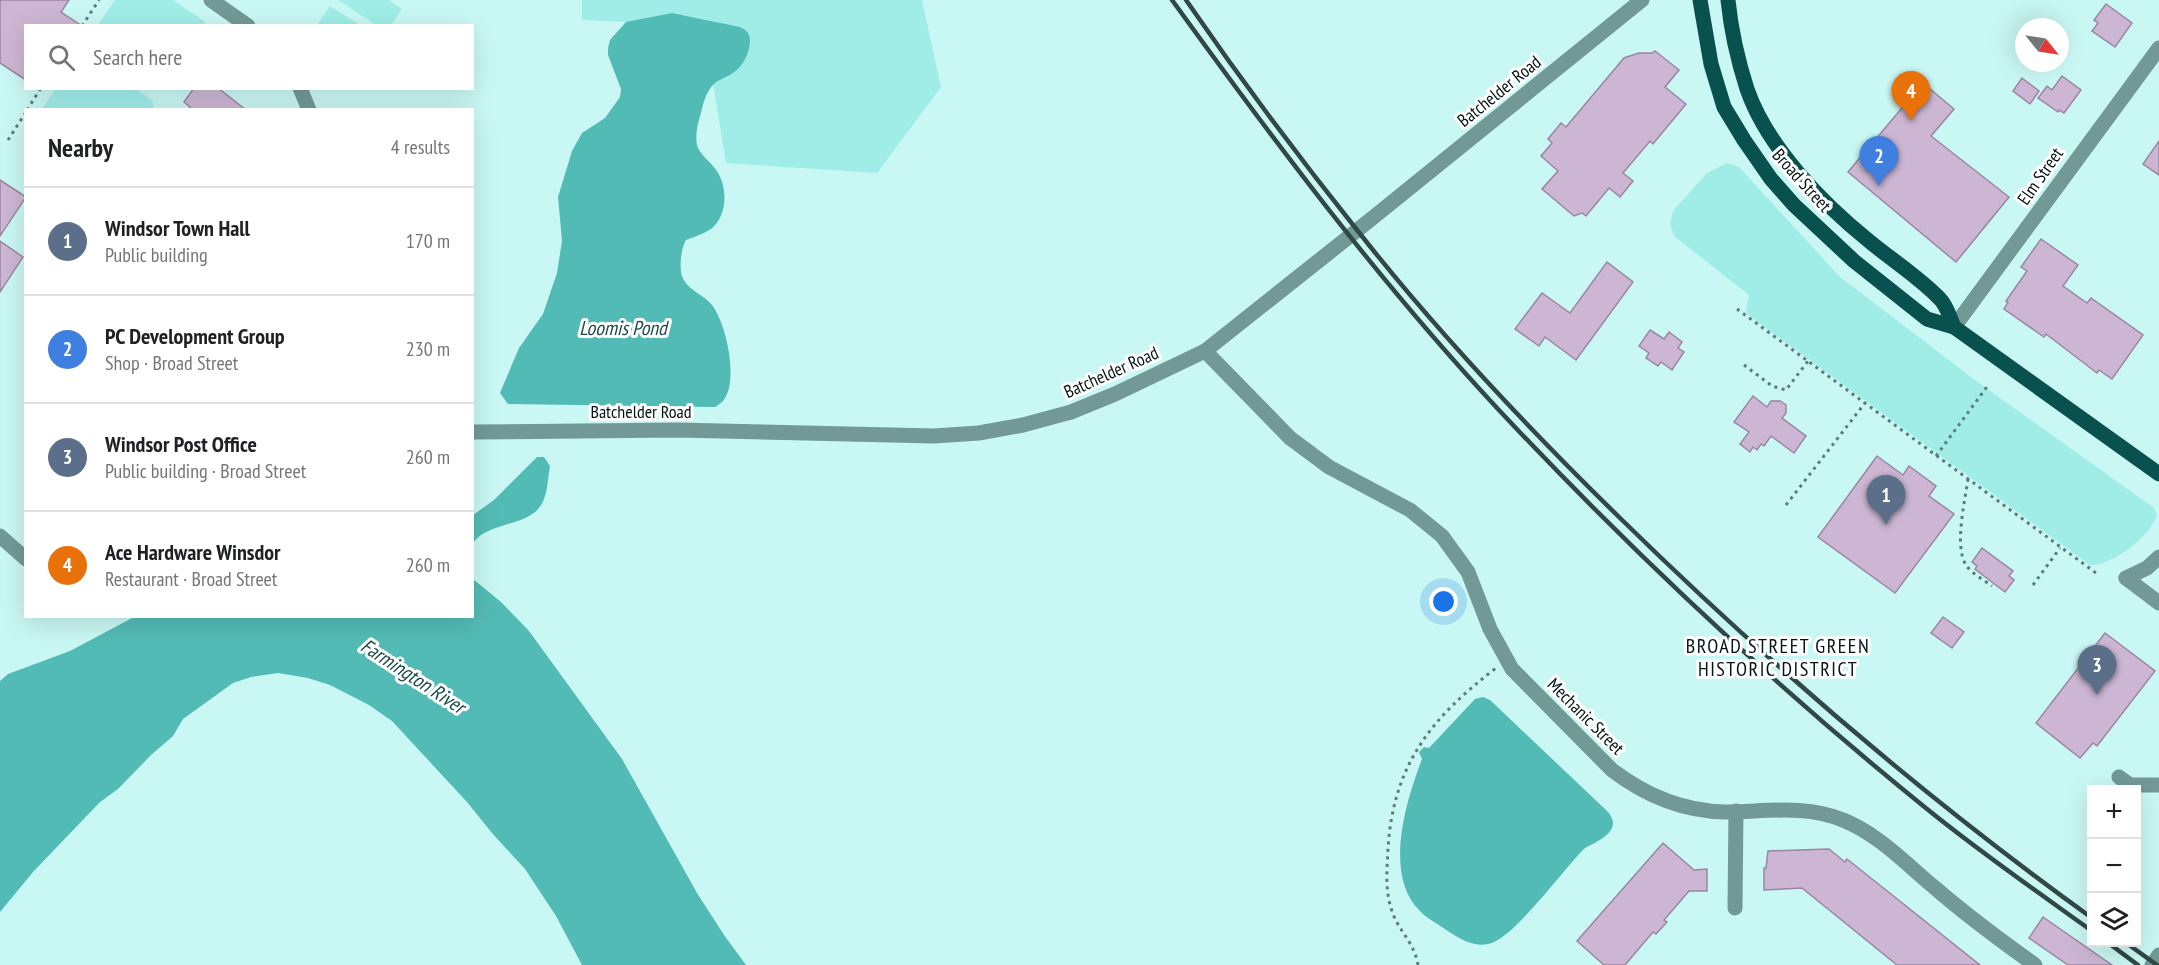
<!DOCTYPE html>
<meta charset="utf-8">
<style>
:root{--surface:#fff;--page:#f2f2f2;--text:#202124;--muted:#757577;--line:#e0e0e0;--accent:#0b8043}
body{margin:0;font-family:"PT Sans Narrow",sans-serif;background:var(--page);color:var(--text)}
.controls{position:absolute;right:18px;bottom:18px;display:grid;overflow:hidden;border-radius:0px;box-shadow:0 6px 24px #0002}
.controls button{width:54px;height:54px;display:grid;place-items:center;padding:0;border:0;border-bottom:2px solid var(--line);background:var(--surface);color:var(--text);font:30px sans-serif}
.compass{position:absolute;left:2015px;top:18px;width:54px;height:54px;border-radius:50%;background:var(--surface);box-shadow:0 6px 24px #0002;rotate:120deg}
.you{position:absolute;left:1444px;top:602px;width:21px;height:21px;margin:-15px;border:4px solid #fff;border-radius:50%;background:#1a73e8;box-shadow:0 0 0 9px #1a73e833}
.badge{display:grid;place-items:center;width:39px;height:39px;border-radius:50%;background:var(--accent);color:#fff;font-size:20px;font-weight:700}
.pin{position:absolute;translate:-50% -50px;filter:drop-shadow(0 2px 3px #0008)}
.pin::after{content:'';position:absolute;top:32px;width:21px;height:18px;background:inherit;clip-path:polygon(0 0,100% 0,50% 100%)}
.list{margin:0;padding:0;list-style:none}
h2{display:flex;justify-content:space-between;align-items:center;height:78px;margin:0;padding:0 24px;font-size:26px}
h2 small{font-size:20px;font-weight:400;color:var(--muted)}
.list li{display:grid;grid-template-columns:39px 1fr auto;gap:18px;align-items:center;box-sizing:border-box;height:108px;padding:0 24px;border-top:2px solid var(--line)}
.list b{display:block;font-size:22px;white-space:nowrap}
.list p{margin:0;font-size:20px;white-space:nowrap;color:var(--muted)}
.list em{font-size:20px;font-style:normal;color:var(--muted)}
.icon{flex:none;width:33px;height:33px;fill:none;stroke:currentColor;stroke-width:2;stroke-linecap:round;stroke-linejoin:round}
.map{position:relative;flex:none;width:2159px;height:965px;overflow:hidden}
.search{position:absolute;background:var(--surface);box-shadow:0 6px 24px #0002;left:24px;top:24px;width:450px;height:66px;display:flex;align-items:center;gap:15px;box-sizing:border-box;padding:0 21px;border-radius:0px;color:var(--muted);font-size:22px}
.panel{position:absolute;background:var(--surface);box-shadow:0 6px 24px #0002;left:24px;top:108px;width:450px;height:510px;border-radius:0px}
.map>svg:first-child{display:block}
.green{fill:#a0ede8}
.water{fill:#53bbb5}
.building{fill:#ccb6d3;stroke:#9b86a2;stroke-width:1.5}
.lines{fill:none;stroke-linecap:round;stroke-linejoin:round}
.path{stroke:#5d7b78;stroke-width:3;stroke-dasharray:3 4.5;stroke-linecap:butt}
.minor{stroke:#729996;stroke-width:15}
.major{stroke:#08514e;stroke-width:15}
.rail{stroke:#314846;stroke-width:4.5}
.labels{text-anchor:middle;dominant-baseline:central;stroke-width:6;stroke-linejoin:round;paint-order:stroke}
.street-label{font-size:18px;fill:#041413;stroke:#fff}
.water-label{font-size:20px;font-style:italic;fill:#1c4a47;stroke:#fff}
.neighbourhood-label{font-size:20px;letter-spacing:1.5px;fill:#041413;stroke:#fff}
</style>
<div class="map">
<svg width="2159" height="965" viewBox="0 0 2159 965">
<rect width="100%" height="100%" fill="#c9f7f3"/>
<g class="green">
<polygon points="115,0 173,0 204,21 205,25 98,25"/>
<polygon points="338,0 389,0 402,9 391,25 376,25"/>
<polygon points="582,0 922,0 941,87 877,173 726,163 713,84 732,74 717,22 672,13 626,22 582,20"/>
<polygon points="330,6 360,25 317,25"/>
<polygon points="56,88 135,89 152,100 154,109 42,109"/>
<path d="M 1727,163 L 1739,167 L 1840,277 L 1979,383 L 2154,508 L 2157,515 C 2151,536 2112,566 2090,565 L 1751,317 L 1746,312 L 1749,295 L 1674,236 L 1670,224 L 1673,211 L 1707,173 Z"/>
</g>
<g class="water">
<path d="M 672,13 L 740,27 C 746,30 750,33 750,41 C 749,55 743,67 730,75 C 725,78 718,80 714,84 C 707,90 703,103 701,113 C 698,122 695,135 697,145 C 699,154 711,162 716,170 C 728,186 728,215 711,229 C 703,234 694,237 686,240 C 681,248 679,267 682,276 C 687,290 703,294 712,305 C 726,323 738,378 725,398 C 723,402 719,404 715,407 L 508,404 L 500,393 L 519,348 L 543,314 L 557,273 L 562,241 L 558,197 L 572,151 L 582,133 L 605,118 L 620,97 L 621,89 L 608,55 L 608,48 L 610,40 L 626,22 Z"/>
<path d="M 537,457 L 544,457 L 550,466 C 548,476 548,489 544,499 C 533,529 490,519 473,543 L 473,515 L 494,500 Z"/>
<polygon points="473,579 501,602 529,631 622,759 697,893 724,935 746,965 582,965 556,916 525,869 492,833 467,802 392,721 369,705 330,685 308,678 278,673 251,677 233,683 183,719 173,736 151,755 118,789 100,802 33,872 0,912 0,681 8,674 70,651 134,617 472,616"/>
<path d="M 1483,697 L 1490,700 L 1606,810 C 1625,829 1601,840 1585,848 C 1564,868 1513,940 1488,944 C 1472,948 1455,936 1442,927 C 1435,922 1426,918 1420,911 C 1383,875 1406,801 1422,759 L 1419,752 L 1424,747 L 1429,748 L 1475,699 Z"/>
</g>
<g class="building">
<polygon points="0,0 69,0 61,12 82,26 26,26 26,80 0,63"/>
<polygon points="2106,4 2132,23 2115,47 2092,31 2098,23 2094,20"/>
<polygon points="1655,51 1679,70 1665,87 1686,104 1653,144 1650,141 1623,173 1633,181 1620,197 1609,188 1586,216 1582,213 1574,216 1542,189 1558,171 1541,156 1552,143 1548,139 1561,123 1566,127 1624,58 1639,53 1652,53"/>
<polygon points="2062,76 2081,90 2064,113 2059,110 2058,112 2038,98 2047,86 2052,90"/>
<polygon points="2022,78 2039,91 2030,104 2013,91"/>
<polygon points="1923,83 1954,109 1931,136 2009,197 1956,262 1848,172"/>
<polygon points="194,88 218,88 246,110 193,110 184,102"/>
<polygon points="2159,141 2159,175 2143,164"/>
<polygon points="0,180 26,197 0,236"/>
<polygon points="2041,239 2078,265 2063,286 2087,303 2091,298 2143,335 2112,379 2099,370 2097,373 2046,334 2044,337 2004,309 2008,302 2006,301 2027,271 2021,267"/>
<polygon points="0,241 23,257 0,292"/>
<polygon points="1607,262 1633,282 1576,360 1545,337 1539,346 1515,329 1542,293 1570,313"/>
<polygon points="1650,330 1664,339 1669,332 1682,342 1678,348 1684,352 1672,370 1661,362 1658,366 1646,358 1649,353 1639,346"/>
<polygon points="1753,396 1767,407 1771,401 1780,401 1786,405 1786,413 1782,418 1806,436 1794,453 1771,436 1764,446 1761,444 1757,450 1753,447 1750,452 1740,444 1749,432 1734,422"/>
<polygon points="1877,456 1903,475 1909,466 1936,486 1929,496 1954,514 1895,593 1818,537"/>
<polygon points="1982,548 2013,571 2009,576 2014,580 2005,592 1975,569 1977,566 1972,562"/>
<polygon points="1943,617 1964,632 1952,648 1931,633"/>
<polygon points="2105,633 2155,671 2097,746 2093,743 2080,758 2036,723"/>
<polygon points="1663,843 1694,870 1707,869 1707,891 1689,891 1664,920 1667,922 1656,934 1653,932 1625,965 1604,965 1577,941"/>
<polygon points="1829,849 1845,862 1847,859 1980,965 1897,965 1802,888 1764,890 1764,868 1766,868 1768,851"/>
<polygon points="2043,917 2112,965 2068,965 2029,938"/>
</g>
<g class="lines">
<g class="path">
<polyline points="82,26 99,0"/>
<polyline points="27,110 41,88"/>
<polyline points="8,140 26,112"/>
<polyline points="1737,309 2096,573"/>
<polyline points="1744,365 1772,386 1786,390 1808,361"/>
<polyline points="1936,456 1989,384"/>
<path d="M 1968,479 C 1965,501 1954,546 1966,565 C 1971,573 1984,580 1992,586"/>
<polyline points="1786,505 1865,403"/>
<polyline points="2033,585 2060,548"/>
<path d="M 1418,965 C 1414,941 1397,930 1391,908 C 1385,889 1387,869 1388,849 C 1393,765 1431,718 1496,668"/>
</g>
<g class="minor">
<polyline points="211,0 248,26"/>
<polyline points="300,88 309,110"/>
<polyline points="1954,327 2159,48"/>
<path d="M 1205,351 L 1290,438 L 1329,467 L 1410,510 L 1442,536 L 1468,572 L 1490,629 L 1512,669 L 1612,770 C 1646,796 1682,811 1725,812 C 1764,812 1805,804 1843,820 C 1878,834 1905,863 1934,887 C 1966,915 2000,940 2035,965"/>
<polyline points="472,432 678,430 934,436 979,433 1023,425 1071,412 1115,394 1205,351 1375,216 1642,0"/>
<polyline points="0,536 26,559"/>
<polyline points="2126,578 2159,603"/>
<polyline points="2126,578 2147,568 2159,557"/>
<polyline points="2119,777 2130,785 2159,785"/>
<polyline points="1735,908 1736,811"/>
<polyline points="2152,965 2159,955"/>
</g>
<g class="major">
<polyline points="1700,0 1711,64 1724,107 1744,140 1771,179 1794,205 1854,261 1927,319 1954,327 2159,474"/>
<path d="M 1728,0 C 1731,30 1738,61 1747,89 C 1767,147 1822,203 1869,241 C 1892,260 1920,278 1940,299 C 1947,306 1950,318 1954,327"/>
</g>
<g class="rail">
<path d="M 1172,0 C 1274,141 1378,280 1497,408 C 1631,551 1775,686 1927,809 C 1980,852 2036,891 2092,931"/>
<path d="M 1186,0 C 1241,80 1300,159 1361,235 C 1440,335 1529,429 1620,518 C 1768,663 1924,797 2092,918"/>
<polyline points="2107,942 2138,965"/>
<polyline points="2125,942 2157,965"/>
</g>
</g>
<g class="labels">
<g class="street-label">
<text transform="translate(1499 91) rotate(-39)">Batchelder Road</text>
<text transform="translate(2040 176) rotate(-55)">Elm Street</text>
<text transform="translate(1802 180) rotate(48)">Broad Street</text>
<text transform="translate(1111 372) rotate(-24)">Batchelder Road</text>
<text x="641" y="411">Batchelder Road</text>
<text transform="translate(1586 716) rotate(45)">Mechanic Street</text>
</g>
<g class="water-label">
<text x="623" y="328">Loomis Pond</text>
<text transform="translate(413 676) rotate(33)">Farmington River</text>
</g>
<g class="neighbourhood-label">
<text x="1778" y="646">BROAD STREET GREEN<tspan x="1778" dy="23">HISTORIC DISTRICT</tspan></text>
</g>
</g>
</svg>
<div class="controls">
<button>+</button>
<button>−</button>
<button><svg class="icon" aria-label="layers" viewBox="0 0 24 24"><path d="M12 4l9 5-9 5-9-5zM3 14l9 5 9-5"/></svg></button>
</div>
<svg class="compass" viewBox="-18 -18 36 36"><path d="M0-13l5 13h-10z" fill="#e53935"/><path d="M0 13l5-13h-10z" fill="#757577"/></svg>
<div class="you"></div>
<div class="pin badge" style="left:1886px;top:525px;background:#5c6f8a">1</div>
<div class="pin badge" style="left:1879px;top:186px;background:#3f7fe0">2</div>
<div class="pin badge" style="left:2097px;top:695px;background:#5c6f8a">3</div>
<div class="pin badge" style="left:1911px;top:121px;background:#e8710a">4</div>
<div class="search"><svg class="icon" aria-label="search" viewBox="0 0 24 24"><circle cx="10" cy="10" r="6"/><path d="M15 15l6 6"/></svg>Search here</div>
<section class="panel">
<h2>Nearby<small>4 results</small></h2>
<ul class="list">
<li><span class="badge" style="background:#5c6f8a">1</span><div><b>Windsor Town Hall</b><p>Public building</p></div><em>170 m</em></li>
<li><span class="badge" style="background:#3f7fe0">2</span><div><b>PC Development Group</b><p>Shop · Broad Street</p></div><em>230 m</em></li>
<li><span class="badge" style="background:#5c6f8a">3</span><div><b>Windsor Post Office</b><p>Public building · Broad Street</p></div><em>260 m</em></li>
<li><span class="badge" style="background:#e8710a">4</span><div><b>Ace Hardware Winsdor</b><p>Restaurant · Broad Street</p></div><em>260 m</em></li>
</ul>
</section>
</div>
